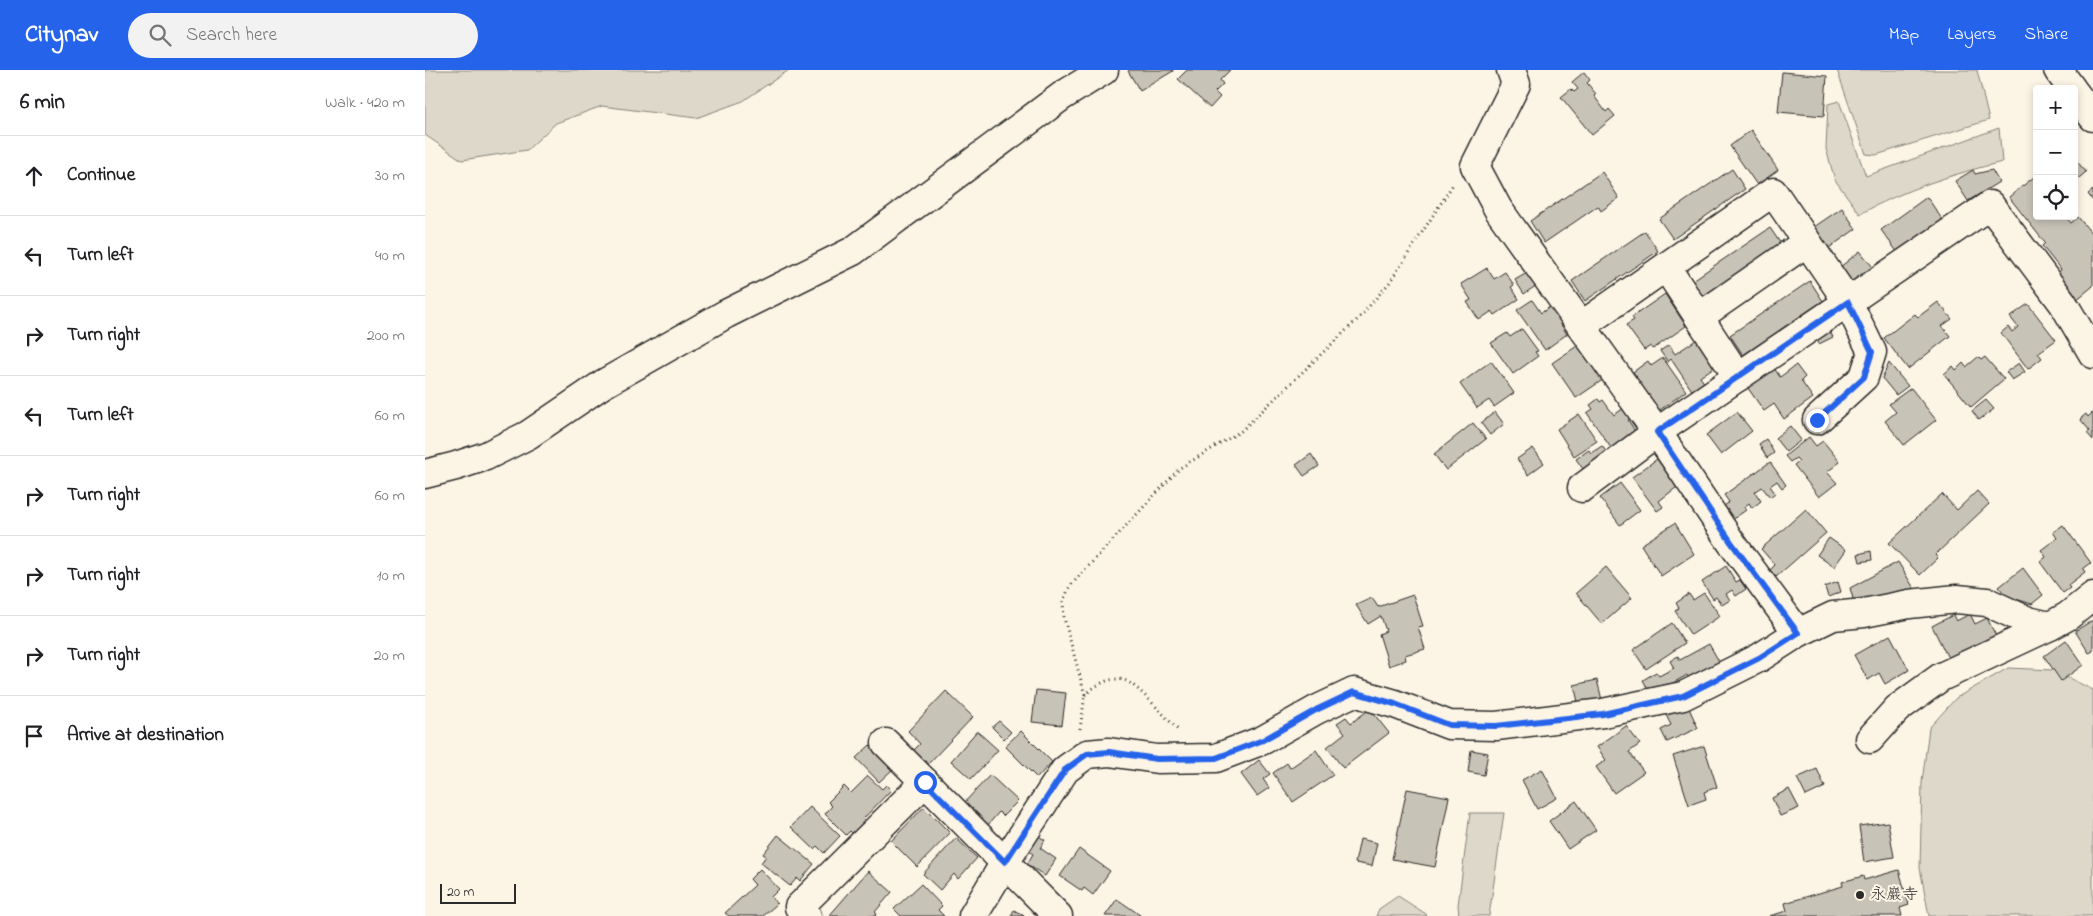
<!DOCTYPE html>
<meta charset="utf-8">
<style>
:root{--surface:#fff;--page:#f2f2f2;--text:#202124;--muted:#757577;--line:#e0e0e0;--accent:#2563eb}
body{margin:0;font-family:"Indie Flower","Klee One",sans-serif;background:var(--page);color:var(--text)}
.controls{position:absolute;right:15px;top:15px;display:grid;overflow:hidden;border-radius:5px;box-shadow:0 2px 8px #0003}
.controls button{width:45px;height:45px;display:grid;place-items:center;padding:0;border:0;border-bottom:1px solid var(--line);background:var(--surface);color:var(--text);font:25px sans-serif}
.scale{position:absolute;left:15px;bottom:12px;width:76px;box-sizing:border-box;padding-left:5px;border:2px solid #2b2b2b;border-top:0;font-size:14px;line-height:18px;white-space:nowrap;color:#2b2b2b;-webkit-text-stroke:4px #fcf5e5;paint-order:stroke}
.stop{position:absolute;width:15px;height:15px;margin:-11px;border:4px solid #2563eb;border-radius:50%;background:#fff}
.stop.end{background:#2563eb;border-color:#fff;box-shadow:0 1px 5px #0008}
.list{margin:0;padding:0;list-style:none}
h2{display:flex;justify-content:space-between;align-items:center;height:65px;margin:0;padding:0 20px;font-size:21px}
h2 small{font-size:16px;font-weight:400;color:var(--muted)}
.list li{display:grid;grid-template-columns:32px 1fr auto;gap:15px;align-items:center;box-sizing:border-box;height:80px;padding:0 20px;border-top:1px solid var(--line)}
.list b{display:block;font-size:19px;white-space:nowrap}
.list em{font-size:16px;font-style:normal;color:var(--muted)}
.icon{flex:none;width:28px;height:28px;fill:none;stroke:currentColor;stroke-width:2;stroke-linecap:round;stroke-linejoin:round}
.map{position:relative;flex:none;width:1668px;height:846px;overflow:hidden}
header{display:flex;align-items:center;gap:30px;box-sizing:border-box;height:70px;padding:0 25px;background:var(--accent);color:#fff}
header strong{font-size:24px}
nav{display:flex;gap:28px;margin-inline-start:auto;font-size:18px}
.search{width:350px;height:45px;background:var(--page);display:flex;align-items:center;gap:12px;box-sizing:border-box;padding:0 18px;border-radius:28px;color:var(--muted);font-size:19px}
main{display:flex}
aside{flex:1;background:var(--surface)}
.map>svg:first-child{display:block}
.green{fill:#ded8ca;stroke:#84827a}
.building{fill:#c8c3b7;stroke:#2b2b2b}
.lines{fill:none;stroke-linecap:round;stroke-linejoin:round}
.minor-casing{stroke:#2b2b2b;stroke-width:31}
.path{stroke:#2b2b2b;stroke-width:3;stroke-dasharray:1 4;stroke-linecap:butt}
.minor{stroke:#fcf5e5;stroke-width:28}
.route{stroke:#2563eb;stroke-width:6}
.poi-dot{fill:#2b2b2b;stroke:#fcf5e5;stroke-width:2}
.labels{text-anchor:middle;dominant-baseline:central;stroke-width:4;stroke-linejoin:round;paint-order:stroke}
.poi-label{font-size:16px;fill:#2b2b2b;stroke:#fcf5e5;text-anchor:start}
</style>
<header>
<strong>Citynav</strong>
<div class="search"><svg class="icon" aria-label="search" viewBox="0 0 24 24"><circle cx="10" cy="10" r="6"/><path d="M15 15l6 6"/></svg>Search here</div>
<nav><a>Map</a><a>Layers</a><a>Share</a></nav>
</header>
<main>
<aside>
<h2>6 min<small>Walk · 420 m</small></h2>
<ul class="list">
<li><svg class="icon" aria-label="ahead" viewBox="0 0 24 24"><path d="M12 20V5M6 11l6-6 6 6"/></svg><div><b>Continue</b></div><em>30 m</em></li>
<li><svg class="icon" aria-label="left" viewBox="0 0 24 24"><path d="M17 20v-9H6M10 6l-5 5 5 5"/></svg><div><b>Turn left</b></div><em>40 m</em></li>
<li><svg class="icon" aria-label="right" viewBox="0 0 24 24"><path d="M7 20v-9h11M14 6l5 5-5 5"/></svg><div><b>Turn right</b></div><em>200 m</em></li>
<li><svg class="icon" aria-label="left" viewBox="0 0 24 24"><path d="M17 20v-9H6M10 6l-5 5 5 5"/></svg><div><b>Turn left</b></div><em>60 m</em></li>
<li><svg class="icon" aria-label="right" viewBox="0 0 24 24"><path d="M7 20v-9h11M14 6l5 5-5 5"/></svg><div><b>Turn right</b></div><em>60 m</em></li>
<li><svg class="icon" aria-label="right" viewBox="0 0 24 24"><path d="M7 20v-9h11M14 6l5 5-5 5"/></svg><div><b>Turn right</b></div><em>10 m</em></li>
<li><svg class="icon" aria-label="right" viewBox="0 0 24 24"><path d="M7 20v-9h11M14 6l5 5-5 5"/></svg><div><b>Turn right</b></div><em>20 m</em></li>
<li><svg class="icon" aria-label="arrive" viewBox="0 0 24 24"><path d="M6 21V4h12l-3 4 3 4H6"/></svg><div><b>Arrive at destination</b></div></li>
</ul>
</aside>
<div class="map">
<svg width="1668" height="846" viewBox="0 0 1668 846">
<rect width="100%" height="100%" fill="#fcf5e5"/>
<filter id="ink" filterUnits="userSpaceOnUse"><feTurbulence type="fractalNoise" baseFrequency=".02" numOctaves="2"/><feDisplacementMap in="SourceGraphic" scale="10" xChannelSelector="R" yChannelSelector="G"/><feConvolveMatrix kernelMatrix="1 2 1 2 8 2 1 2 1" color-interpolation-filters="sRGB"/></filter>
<g filter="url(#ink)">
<g class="green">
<polygon points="0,0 364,0 318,31 271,48 177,36 131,53 102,80 37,90 0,65"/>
<polygon points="1412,0 1552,0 1564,50 1451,85 1441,84"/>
<path d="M 1414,31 L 1441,106 L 1574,58 L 1577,92 C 1528,104 1480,119 1435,144 L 1410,110 L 1401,79 L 1403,34 Z"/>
<polygon points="1583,598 1628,600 1668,620 1668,846 1504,846 1495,798 1497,712 1504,658 1531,628"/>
<polygon points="1045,743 1079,743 1064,846 1034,846 1033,835"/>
<polygon points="973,826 1001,844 1002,846 951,846 954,839"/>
</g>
<g class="building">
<polygon points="705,0 748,0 748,1 715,21 703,1"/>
<polygon points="762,0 805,0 795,10 798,14 790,22 795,27 785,38 753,9"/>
<polygon points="1159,2 1165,10 1162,13 1171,24 1169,26 1181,42 1184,39 1190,46 1167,65 1136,27 1146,19 1149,22 1153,19 1147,12"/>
<polygon points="1357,2 1402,6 1399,46 1353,42"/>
<polygon points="1326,60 1353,100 1332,115 1305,76"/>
<polygon points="1649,88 1661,102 1649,112"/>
<polygon points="1307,99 1320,119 1248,169 1234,149"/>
<polygon points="1548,100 1550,104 1567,100 1574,112 1543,131 1530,111"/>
<polygon points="1177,102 1194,128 1176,141 1173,136 1119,173 1105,151"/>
<polygon points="1609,107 1612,111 1612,146 1640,146 1646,153 1653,147 1668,165 1668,216 1650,231 1629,205 1636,200 1617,176 1620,173 1584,127"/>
<polygon points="1668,120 1668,131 1663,124"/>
<polygon points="1502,127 1521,155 1476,187 1456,160"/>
<polygon points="1417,138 1431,159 1401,180 1386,159"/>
<polygon points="1345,158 1358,177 1278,231 1265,212"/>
<polygon points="1220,161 1233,181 1160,231 1147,211"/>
<polygon points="1435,181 1451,201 1425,222 1409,202"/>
<polygon points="1062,198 1069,209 1080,202 1089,215 1086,217 1094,229 1070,245 1067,241 1054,250 1042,232 1046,230 1036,214"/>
<polygon points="1107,200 1115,213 1099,224 1090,210"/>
<polygon points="1385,211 1398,231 1318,285 1305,265"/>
<polygon points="1240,224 1261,256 1228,279 1226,276 1219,280 1201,255 1209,250 1207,247"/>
<polygon points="1107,230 1116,243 1128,235 1139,251 1135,253 1142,264 1120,280 1092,240"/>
<polygon points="1513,232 1527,249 1517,256 1525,266 1483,299 1459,268 1490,244 1493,247"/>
<polygon points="1603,234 1631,270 1613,283 1617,288 1603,299 1576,263 1583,257 1587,262 1593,257 1585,247"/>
<polygon points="1403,258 1408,267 1394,274 1390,265"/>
<polygon points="1097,259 1113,281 1110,282 1113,286 1088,304 1066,273 1082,263 1085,267"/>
<polygon points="1271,270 1289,297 1275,307 1280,314 1268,322 1246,289 1243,292 1235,281 1244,275 1250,284"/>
<polygon points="1155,274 1179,309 1151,328 1127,293"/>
<polygon points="1553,287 1556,290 1560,287 1579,309 1546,337 1519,304 1528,296 1531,300 1538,293 1541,297"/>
<polygon points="1238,288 1261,321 1231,343 1208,310 1212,307 1208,302 1223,291 1226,296"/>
<polygon points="1066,291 1089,323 1069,337 1064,330 1052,338 1035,314"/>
<polygon points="1464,293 1483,316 1471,325 1457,308"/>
<polygon points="1594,293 1600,302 1587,310 1581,302"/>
<polygon points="1347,295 1355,307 1371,295 1380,307 1376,311 1388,328 1359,349 1349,334 1339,341 1320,314"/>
<polygon points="1486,318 1511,350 1479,375 1460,351 1471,342 1464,334"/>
<polygon points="1173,329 1175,332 1178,330 1189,345 1199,338 1206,348 1203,350 1210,361 1186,378 1162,343 1168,339 1165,335"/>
<polygon points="1561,330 1569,339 1554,350 1547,341"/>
<polygon points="1070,342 1079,354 1065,365 1056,353"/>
<polygon points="1312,342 1327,361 1296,385 1281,365"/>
<polygon points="1668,342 1668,370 1662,363 1665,361 1655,349 1661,344 1663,347"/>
<polygon points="1154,344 1172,371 1149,386 1132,359"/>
<polygon points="1048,353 1061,369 1021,400 1009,384"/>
<polygon points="1365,356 1376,370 1361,382 1350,368"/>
<polygon points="1384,367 1391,376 1398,371 1415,392 1402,402 1412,413 1394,427 1369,395 1374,391 1371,388 1365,392 1360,386"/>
<polygon points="1341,369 1349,383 1342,388 1334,374"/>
<polygon points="1177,376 1182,383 1158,399 1151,389 1164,380 1166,383"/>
<polygon points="1108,378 1119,393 1103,405 1092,389"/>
<polygon points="886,384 894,396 879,406 871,395"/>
<polygon points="1232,389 1252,417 1234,431 1238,437 1232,441 1207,407"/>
<polygon points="1345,392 1361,415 1357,418 1352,411 1345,416 1350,423 1345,427 1337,417 1330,422 1336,431 1327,438 1324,433 1319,437 1321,440 1307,450 1298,437 1304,432 1299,425"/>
<polygon points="1195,413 1215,440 1195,455 1175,428"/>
<polygon points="1552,421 1564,434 1510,485 1513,488 1495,505 1464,473 1517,424 1532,440"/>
<polygon points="1381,439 1401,463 1351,507 1345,500 1350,495 1336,479"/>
<polygon points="1250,453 1269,484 1236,506 1216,475"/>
<polygon points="1638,455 1666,493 1658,499 1660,502 1643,515 1645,518 1638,523 1615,492 1621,487 1616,480 1632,468 1628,462"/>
<polygon points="1404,468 1421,480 1409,497 1392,485"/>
<polygon points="1446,481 1447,490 1435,492 1433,484"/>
<polygon points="1473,492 1490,520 1429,532 1425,518"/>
<polygon points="1301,496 1311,512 1315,510 1321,519 1311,526 1307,520 1301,524 1305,530 1297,535 1291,527 1288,529 1277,512"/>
<polygon points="1181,497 1207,528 1177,554 1151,523"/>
<polygon points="1598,498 1618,525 1607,534 1581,526 1574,517"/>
<polygon points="1413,512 1416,522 1403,527 1400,517"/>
<polygon points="1279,523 1295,546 1266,565 1250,541 1254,538 1251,533 1264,524 1268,530"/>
<polygon points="988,525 998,556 993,557 1000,579 980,585 981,590 964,596 954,564 961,561 956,546 943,554 931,535 947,528 953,537"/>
<polygon points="1545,544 1550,554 1562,548 1571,566 1524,590 1507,556 1528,545 1531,551"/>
<polygon points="1668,550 1668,581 1664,583 1650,561"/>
<polygon points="1247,553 1260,573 1221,599 1208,580"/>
<polygon points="1465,565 1484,600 1460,614 1454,603 1443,610 1429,585"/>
<polygon points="1641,570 1658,595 1636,611 1619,586"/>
<polygon points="1284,574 1295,593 1265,610 1262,605 1239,618 1238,616 1225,623 1218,610 1231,602 1234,606 1249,598 1245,591 1253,586 1255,590"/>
<polygon points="1172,610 1177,630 1154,636 1149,615"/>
<polygon points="611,620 641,623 637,655 607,652"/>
<polygon points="521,621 548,647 503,694 489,680 495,674 483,661"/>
<polygon points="1263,636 1273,658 1242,672 1236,660 1246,655 1241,645"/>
<polygon points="945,639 964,663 918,698 902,677 920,663 912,653 921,647 926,653"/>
<polygon points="574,651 586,662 579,669 567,657"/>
<polygon points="1201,656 1215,674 1204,682 1219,702 1189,723 1171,697 1181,690 1172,677"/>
<polygon points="552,661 573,680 546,709 526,691"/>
<polygon points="596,661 627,692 612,708 580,676"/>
<polygon points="445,675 468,699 454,712 431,688"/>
<polygon points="1279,676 1292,717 1279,722 1281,729 1264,735 1248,686"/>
<polygon points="891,680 908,705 868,732 848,703 862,693 865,698"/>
<polygon points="1046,680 1063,683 1059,705 1043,702"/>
<polygon points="834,690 845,704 838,709 844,718 832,726 816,704"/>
<polygon points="1117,699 1132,728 1112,739 1097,710"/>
<polygon points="1392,699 1400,717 1381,726 1372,708"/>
<polygon points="565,705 593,731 578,746 574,742 562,756 538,734"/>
<polygon points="443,706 457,719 461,715 466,720 438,749 441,753 429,765 425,761 421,765 400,744 407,736 403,732 419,716 426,723"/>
<polygon points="982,719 1024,727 1010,797 967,789"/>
<polygon points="1364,719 1374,738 1355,746 1347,728"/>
<polygon points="1151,731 1171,760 1143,779 1124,751"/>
<polygon points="385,737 415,766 399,783 392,776 389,779 366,757"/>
<polygon points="499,737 525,763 492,797 466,771"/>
<polygon points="1463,752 1469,787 1439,792 1434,756"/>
<polygon points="353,765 389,794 375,811 372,808 365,816 336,793 341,786 338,784"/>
<polygon points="612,765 620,770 615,778 631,789 620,806 602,794 608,784 602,780"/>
<polygon points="531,768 552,788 533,809 529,804 515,820 498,804"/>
<polygon points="935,769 952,773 947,796 930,793"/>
<polygon points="654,779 685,801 668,825 659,818 657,821 635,806"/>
<polygon points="335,799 354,819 346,827 352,834 338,846 304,846 300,843 330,815 325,809"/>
<polygon points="1474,800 1484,835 1475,838 1477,846 1344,846 1362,841 1360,833 1418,816 1417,812 1438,806 1439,810"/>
<polygon points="443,801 467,822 450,842 452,844 450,846 404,846"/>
<polygon points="496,814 517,836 513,840 519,846 476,846 469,839"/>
<polygon points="692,829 715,845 715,846 680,846"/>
<polygon points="589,840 599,846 586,846"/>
</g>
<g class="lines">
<g class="minor-casing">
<g id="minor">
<polyline points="1086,0 1091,14 1050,96 1073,139 1232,362 1306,472 1373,563"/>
<polyline points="1633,0 1647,19"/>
<polyline points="1649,22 1668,47"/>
<polyline points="1241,197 1313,307"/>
<polyline points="1274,247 1382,172"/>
<polyline points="1156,256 1348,122 1423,232 1447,282 1439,307 1392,350"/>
<polyline points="0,404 31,396 61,386 103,365 178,314 301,244 428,181 637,26 679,0"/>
<polyline points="1157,418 1232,362 1565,135 1638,233 1668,284"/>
<polyline points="1445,669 1472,639 1516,607 1625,556"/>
<polyline points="461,673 633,846"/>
<polyline points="382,846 374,837 500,712"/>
<polyline points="548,846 582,789 640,700 662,684 684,682 732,689 791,688 838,670 891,640 929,622 970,634 1024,655 1071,656 1178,643 1258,626 1334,588 1373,563 1408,546 1439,543 1484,534 1532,529 1562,532 1603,551 1625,556 1643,546 1668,526"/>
</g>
</g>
<g class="path">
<path d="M 660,625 C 670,616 684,606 699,610 C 712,614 743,650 754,661"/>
<polyline points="655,659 660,625 639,548 638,531 645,516 755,398 816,361 933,249 965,212 1029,113"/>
</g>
<use href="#minor" class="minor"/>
</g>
</g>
<g class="lines" filter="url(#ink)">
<polyline class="route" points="500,712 580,792 640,700 662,684 684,682 732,689 791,688 838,670 891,640 929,622 970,634 1024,655 1071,656 1178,644 1258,626 1334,588 1373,563 1306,472 1232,362 1423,232 1447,282 1439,307 1392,350"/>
</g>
<circle class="poi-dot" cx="1435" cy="825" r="5"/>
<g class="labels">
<g class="poi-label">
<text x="1445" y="825">永巖寺</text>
</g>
</g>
</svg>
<div class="controls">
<button>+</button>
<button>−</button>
<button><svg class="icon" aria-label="locate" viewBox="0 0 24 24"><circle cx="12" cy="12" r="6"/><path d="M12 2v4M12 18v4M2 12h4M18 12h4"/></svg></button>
</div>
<div class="scale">20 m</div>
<div class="stop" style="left:500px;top:712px"></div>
<div class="stop end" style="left:1392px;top:350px"></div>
</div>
</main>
